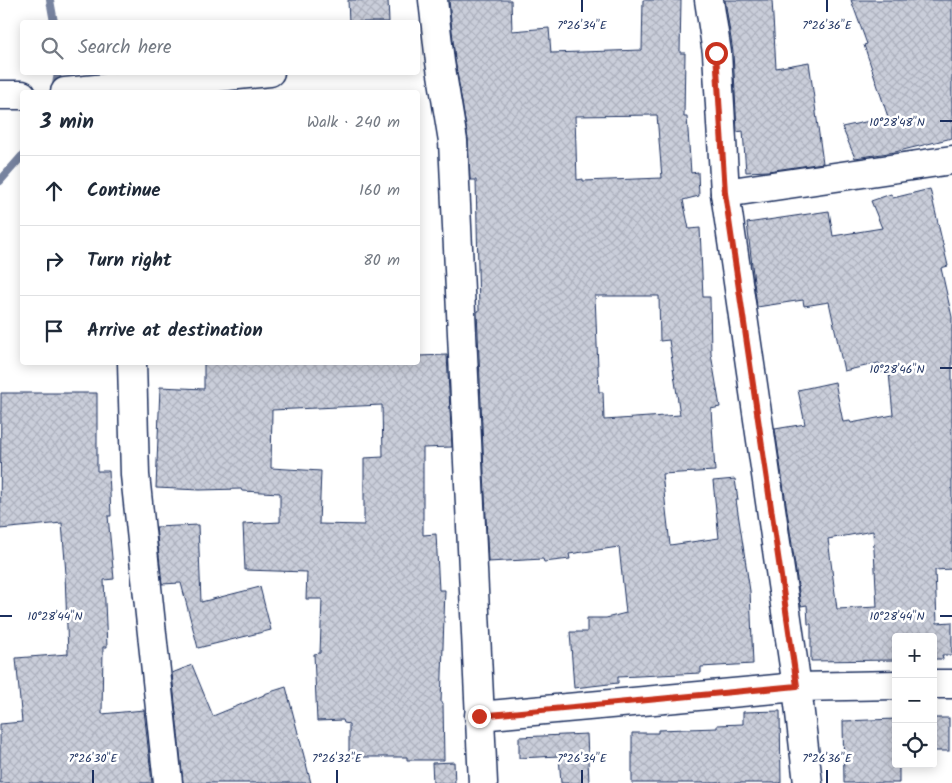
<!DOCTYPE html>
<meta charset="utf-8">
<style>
:root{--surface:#fff;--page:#f6f6f7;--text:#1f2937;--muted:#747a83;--line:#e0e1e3}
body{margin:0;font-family:Kalam,sans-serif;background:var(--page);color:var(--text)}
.controls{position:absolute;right:15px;bottom:15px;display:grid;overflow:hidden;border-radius:5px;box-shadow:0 2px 12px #0003}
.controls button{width:45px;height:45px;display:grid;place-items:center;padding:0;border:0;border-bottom:1px solid var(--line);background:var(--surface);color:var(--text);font:25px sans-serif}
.stop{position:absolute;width:15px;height:15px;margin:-11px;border:4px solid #c8321e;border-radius:50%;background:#fff}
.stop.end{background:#c8321e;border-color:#fff;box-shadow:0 1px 5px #0008}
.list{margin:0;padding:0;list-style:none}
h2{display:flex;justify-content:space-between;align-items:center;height:65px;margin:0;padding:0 20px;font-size:21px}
h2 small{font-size:16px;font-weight:400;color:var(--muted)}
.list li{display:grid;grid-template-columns:32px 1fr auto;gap:15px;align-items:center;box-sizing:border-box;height:70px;padding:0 20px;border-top:1px solid var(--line)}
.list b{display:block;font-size:19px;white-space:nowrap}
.list em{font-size:16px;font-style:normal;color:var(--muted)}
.icon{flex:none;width:28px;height:28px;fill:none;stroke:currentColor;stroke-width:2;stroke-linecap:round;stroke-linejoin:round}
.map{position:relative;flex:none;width:952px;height:783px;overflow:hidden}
.search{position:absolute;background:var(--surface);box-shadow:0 2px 12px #0003;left:20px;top:20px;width:400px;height:55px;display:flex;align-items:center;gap:12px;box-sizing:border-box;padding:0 18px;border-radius:5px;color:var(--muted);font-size:19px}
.panel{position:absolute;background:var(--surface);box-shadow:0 2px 12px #0003;left:20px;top:90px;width:400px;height:275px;border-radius:5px}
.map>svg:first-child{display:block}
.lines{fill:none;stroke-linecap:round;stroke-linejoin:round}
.stream{stroke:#77839f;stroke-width:8}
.building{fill:url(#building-cross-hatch);stroke:#1b2f5e;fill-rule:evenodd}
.street-casing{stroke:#1b2f5e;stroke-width:31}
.street{stroke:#fff;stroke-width:28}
.route{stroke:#c8321e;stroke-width:6}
.ticks{fill:none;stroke:#1b2f5e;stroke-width:2}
.ticks-label{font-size:12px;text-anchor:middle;fill:#1b2f5e;stroke:#fff;stroke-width:5;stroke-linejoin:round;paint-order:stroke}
</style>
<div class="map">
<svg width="952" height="783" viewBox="0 0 952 783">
<defs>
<pattern id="building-cross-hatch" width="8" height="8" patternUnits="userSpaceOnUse" patternTransform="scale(1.25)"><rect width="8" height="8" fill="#caceda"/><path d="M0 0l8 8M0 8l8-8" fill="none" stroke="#adb1be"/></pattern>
</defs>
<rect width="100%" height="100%" fill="#fff"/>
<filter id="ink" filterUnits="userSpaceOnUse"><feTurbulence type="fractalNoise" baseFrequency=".02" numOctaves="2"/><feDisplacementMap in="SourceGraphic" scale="10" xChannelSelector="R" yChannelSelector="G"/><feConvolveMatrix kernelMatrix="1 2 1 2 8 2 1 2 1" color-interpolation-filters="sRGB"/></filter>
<g filter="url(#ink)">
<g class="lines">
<g class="stream">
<polyline points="50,0 54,22"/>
<polyline points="55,91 58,72"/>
<polyline points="0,181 22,156"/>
</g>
</g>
<g class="building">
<polygon points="348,0 388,0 389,22 349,22"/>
<path d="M 449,0 L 511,0 L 512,31 L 549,28 L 551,53 L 642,50 L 643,0 L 681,0 L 680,53 L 685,53 L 684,117 L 687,117 L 691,173 L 698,172 L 699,196 L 683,200 L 689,229 L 700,228 L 703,297 L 710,297 L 711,354 L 720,407 L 711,409 L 715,471 L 662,474 L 670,545 L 719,538 L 713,481 L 735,479 L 738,500 L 736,500 L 750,591 L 753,664 L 701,667 L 701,673 L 618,677 L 618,683 L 574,688 L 570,632 L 587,632 L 587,618 L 606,618 L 626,613 L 619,547 L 569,554 L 570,559 L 544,562 L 543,559 L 488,562 L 477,311 L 479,311 L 476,180 L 470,180 L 468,139 L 455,60 ZM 657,115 L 662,178 L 583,181 L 583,179 L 577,180 L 575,116 ZM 595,296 L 659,296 L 660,341 L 669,340 L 680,415 L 604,420 L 603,392 L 599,392 Z"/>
<polygon points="725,0 772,0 776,68 809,62 823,163 768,171 746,172 743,131 737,132 733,52"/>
<polygon points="851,0 952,0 952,138 895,152 855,158 842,127 888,117 864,45 867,44"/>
<path d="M 930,189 L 948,266 L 941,268 L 952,317 L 952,569 L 935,570 L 937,623 L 952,622 L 952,655 L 942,655 L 943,659 L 933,659 L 933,637 L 896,637 L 896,660 L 811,661 L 811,624 L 808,624 L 807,605 L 801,606 L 775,429 L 805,424 L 798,390 L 835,382 L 843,422 L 850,421 L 851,423 L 893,415 L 889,373 L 881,372 L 879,363 L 844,371 L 829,302 L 804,306 L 803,300 L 757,307 L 747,223 L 829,211 L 833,236 L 882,228 L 871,201 L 891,194 L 893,198 ZM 873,531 L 877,607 L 837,609 L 828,539 Z"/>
<path d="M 447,355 L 452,447 L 423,448 L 423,535 L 436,534 L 439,590 L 445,590 L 441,703 L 443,703 L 444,760 L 407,760 L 407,757 L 349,757 L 349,724 L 344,723 L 343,720 L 317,721 L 314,654 L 320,653 L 322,599 L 306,599 L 307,572 L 245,570 L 243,524 L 280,522 L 280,493 L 242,491 L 241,489 L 200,490 L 156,488 L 160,387 L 204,389 L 204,362 L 418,362 L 418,356 ZM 382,405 L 383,457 L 364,458 L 364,525 L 319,524 L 321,471 L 271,468 L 272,410 Z"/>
<polygon points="1,393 97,393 97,471 109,471 111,516 108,516 114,579 104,580 107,647 103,647 102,714 144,710 152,783 0,783 0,724 22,722 16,658 68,654 65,574 66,574 62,523 0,529"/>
<polygon points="198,525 201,602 260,587 271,630 198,648 181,583 162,584 156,527"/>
<polygon points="192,665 213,716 264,695 264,694 286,687 311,783 183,783 172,673"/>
<polygon points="780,711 781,783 632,783 632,733 658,733 658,730 717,728 717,725 743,724 743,712"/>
<rect x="933" y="718" width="16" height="33"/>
<polygon points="896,719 896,764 899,764 899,783 844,783 843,721"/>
<polygon points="587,734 589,783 561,783 559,756 519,758 519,737"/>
<polygon points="454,762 455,783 433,783 432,763"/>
</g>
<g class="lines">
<g class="street-casing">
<g id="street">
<polyline points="433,0 440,62 453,141 483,783"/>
<polyline points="709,0 717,53 725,193 797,687 808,783"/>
<polyline points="65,92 270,72"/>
<polyline points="0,95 22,95"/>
<polyline points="725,193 952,160"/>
<polyline points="132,362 135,475 168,783"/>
<polyline points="933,684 952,684"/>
<polyline points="479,716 797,687 896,685"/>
</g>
</g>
<use href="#street" class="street"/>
</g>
</g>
<g class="lines" filter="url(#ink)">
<polyline class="route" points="479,716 797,686 725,193 716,53"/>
</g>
<path class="ticks" d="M 582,0 L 582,12M 827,0 L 827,12M 940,121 L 952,121M 940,368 L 952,368M 0,616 L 12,616M 940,616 L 952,616M 93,770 L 93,783M 337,770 L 337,783M 582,770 L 582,783M 827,770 L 827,783"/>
<g class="ticks-label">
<text x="582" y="29">7°26'34"E</text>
<text x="827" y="29">7°26'36"E</text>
<text x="897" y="126">10°28'48"N</text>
<text x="897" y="373">10°28'46"N</text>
<text x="55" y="620">10°28'44"N</text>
<text x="897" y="620">10°28'44"N</text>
<text x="93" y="762">7°26'30"E</text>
<text x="337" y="762">7°26'32"E</text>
<text x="582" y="762">7°26'34"E</text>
<text x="827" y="762">7°26'36"E</text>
</g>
</svg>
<div class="controls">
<button>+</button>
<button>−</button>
<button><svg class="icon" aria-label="locate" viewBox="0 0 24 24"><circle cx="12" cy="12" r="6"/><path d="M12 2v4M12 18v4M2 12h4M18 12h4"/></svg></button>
</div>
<div class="stop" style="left:716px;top:53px"></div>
<div class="stop end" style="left:479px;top:716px"></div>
<div class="search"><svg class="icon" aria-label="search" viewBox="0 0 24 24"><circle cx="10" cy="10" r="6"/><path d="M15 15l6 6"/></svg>Search here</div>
<section class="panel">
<h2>3 min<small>Walk · 240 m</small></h2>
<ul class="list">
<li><svg class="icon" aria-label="ahead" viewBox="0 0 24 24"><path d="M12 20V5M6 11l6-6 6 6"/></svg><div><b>Continue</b></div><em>160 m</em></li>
<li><svg class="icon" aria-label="right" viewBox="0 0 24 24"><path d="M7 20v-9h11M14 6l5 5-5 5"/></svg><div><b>Turn right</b></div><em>80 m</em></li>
<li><svg class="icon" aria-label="arrive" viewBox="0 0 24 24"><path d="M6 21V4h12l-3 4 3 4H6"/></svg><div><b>Arrive at destination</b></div></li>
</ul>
</section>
</div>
